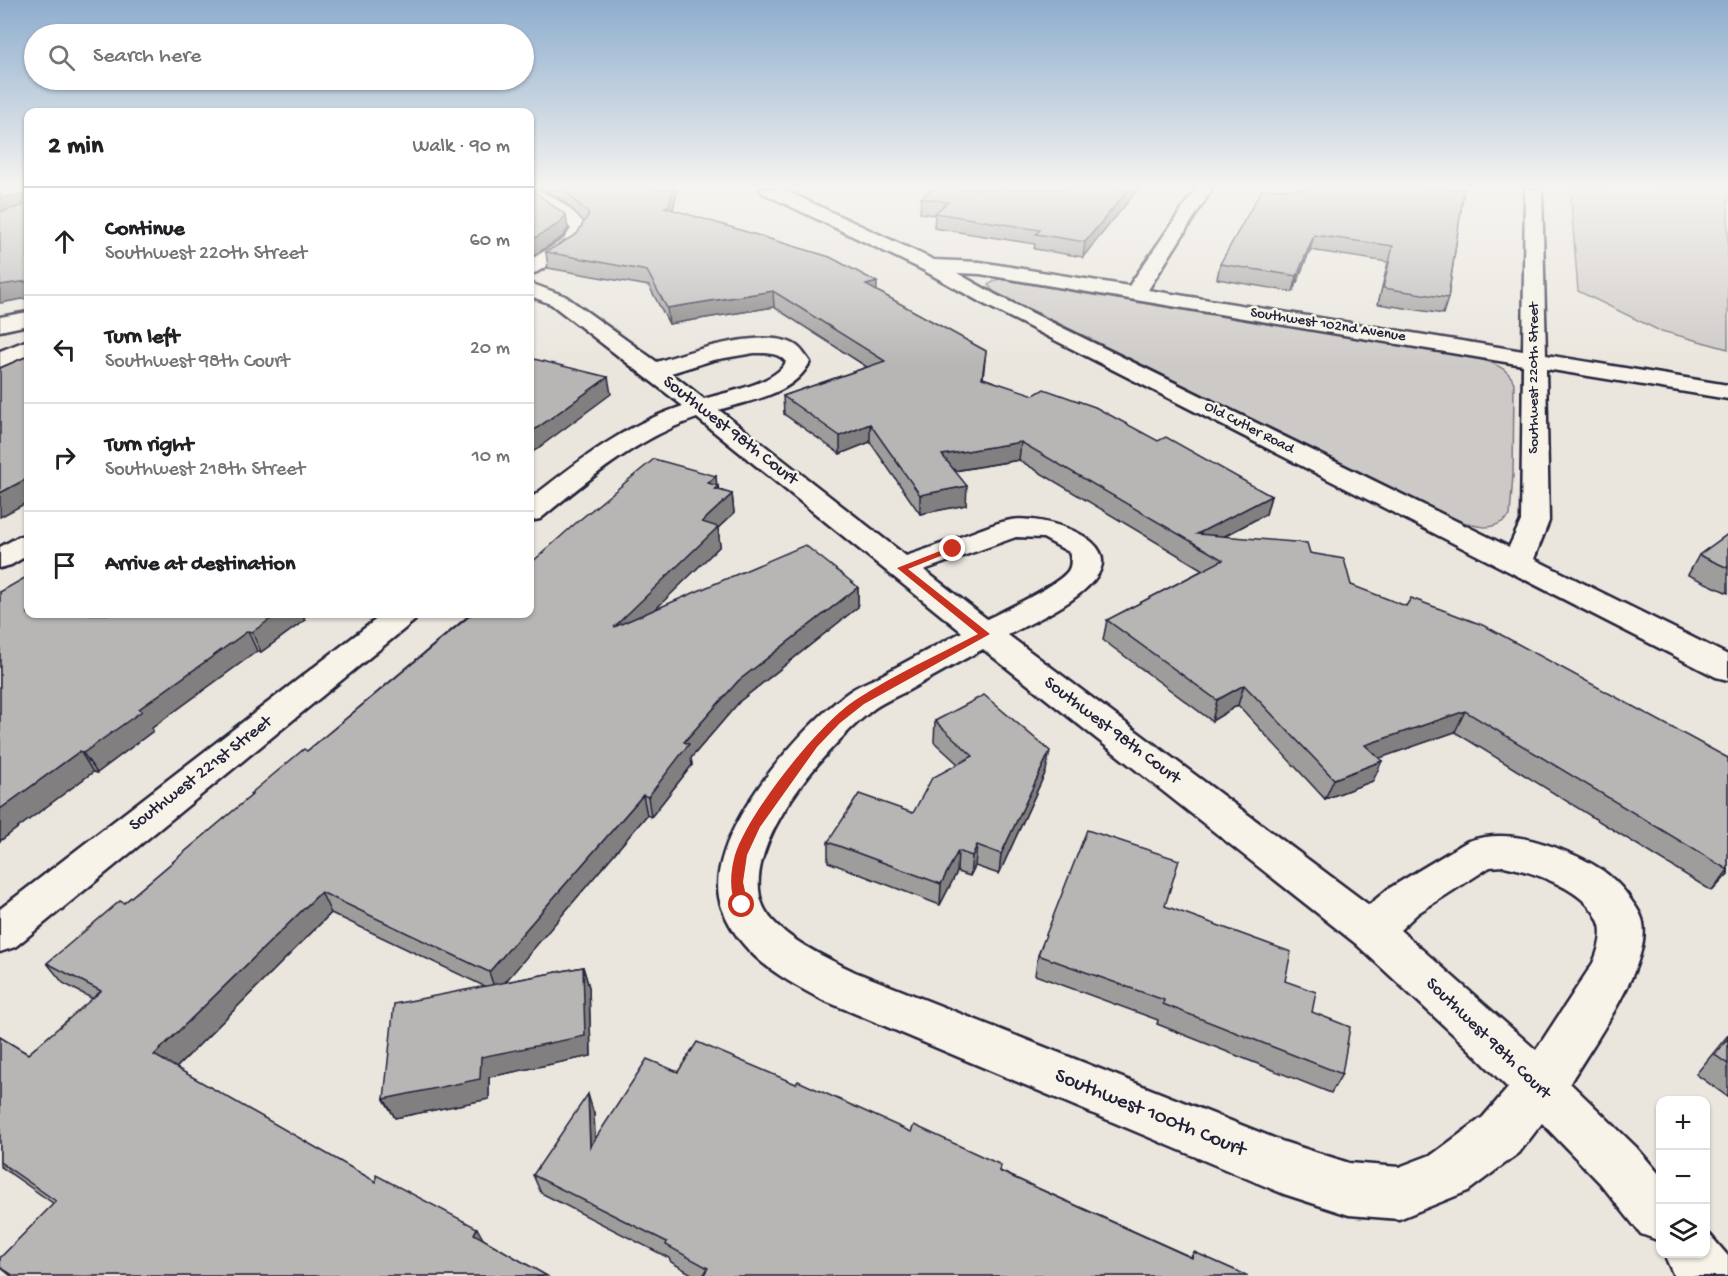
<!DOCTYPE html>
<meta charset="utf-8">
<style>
:root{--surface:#fff;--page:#f6f6f6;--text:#202124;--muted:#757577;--line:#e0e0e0}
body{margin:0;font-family:"Gochi Hand",sans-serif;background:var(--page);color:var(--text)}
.controls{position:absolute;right:18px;bottom:18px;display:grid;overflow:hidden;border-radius:12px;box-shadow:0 2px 4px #0004}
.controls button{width:54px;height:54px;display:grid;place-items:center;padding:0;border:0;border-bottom:2px solid var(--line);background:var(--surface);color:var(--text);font:30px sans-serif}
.stop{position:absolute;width:18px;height:18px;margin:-14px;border:4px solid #c8321e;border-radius:50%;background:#fff}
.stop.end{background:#c8321e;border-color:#fff;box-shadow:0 2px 6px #0008}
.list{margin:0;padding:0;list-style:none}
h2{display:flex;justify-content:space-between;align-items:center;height:78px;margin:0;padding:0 24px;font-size:26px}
h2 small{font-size:20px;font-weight:400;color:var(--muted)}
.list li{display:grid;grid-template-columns:39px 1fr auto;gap:18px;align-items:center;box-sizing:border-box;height:108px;padding:0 24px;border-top:2px solid var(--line)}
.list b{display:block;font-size:22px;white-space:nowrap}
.list p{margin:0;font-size:20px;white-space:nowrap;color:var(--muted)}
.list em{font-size:20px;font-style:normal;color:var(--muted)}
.icon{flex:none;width:33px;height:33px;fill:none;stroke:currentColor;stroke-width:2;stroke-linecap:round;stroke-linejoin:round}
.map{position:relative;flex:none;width:1728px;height:1276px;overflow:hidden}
.search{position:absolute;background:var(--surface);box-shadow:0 2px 4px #0004;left:24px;top:24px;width:510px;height:66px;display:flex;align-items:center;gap:15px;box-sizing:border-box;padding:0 21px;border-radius:33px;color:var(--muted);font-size:22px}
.panel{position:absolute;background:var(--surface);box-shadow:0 2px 4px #0004;left:24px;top:108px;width:510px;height:510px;border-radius:12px}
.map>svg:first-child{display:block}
.green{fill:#cdc9c6;stroke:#787680;stroke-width:1.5}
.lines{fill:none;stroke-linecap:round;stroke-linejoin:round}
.minor-casing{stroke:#22223b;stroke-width:5}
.minor{fill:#f7f3e8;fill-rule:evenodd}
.wall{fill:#9e9d9c;stroke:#22223b;stroke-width:1.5}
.shaded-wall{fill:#817f7f;stroke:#22223b;stroke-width:1.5}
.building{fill:#b8b6b5;stroke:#22223b;stroke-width:1.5}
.route{fill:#c8321e}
.labels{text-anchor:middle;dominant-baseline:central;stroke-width:5;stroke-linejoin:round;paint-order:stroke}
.far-street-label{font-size:15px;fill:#22223b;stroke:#f7f3e8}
.street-label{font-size:18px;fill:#22223b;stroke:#f7f3e8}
.near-street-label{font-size:21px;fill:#22223b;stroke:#f7f3e8}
</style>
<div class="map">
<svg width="1728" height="1276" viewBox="0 0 1728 1276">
<rect width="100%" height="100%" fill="#eae6de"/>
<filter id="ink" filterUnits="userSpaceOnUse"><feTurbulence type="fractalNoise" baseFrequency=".0167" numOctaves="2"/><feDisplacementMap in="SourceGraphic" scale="12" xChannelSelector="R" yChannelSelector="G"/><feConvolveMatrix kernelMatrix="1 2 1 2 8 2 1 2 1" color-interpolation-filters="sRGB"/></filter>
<g filter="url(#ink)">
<g class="green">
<polygon points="1570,189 1728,189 1728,349 1658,330 1578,291"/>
<path d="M 998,279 L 1469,356 C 1485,360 1509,366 1514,383 L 1513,475 L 1510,516 C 1492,533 1476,527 1455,519 L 993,291 L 988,285 Z"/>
</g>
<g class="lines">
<g class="minor-casing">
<g id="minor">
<path d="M 530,189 C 548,189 579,214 589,229 L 578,247 L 537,272 L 530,274 L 530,260 L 564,239 L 571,229 L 566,223 L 530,198 Z"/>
<path d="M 760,189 L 782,189 L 934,260 L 980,262 L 1129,286 L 1196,189 L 1212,189 L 1148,290 L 1523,351 L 1525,189 L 1542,189 L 1546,355 L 1728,385 L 1728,399 L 1546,369 L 1549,521 L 1534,559 L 1728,655 L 1728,680 L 1716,677 L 982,303 L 921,269 L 763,193 ZM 957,273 L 980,274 L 1523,365 L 1521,521 L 1509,547 L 996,295 Z"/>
<path d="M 530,283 L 565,296 L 657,362 C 688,352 770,325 798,347 C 803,351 806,357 810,362 C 793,395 751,400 719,410 L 906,556 C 930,548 953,540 976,531 C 987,527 999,522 1011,520 C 1039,515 1131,538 1093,581 C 1072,605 1036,620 1008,635 L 1369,905 L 1388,889 L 1468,841 C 1504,829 1539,840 1574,855 C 1599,866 1618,879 1633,903 C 1637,908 1642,916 1643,923 C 1651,966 1592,1045 1570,1083 L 1636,1147 L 1660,1175 L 1660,1241 L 1641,1234 L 1600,1183 L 1542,1123 L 1519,1153 L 1468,1191 L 1399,1219 L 1349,1215 L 1284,1194 L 823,1000 C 780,978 740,955 722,908 C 697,843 798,730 846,694 C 856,686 870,681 882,675 C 909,660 935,646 962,632 L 697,418 C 637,438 588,480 540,519 L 530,521 L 530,499 C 577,462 624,425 683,406 L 551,304 L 530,296 ZM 754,353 C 767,353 778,352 786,362 C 775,384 726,392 704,399 L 671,373 L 713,360 ZM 1016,537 L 1043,538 L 1069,552 C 1071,558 1072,565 1068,571 C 1057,586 1005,610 987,619 L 924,570 ZM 983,649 L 1355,943 L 1468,1048 L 1508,1088 L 1483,1117 L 1433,1154 L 1399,1167 L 1349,1163 L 1284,1142 L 855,972 C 827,958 776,936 763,906 C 738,847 828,745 871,711 C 881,703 895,697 907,691 C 932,677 957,663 983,649 ZM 1504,866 C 1534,872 1587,890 1599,922 C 1604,934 1598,952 1593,963 L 1536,1050 L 1400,930 L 1418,913 L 1490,867 Z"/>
<polygon points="28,312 28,325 0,331 0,317"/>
<polygon points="28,340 28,355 0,367 0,351"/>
<polygon points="28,534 28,555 11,565 0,568 0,547 18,537"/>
<polygon points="383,614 419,614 414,621 15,947 0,952 0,909"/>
<polygon points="1706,1233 1710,1235 1728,1256 1728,1276 1674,1276 1664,1254 1706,1254"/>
</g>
</g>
<use href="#minor" class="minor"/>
</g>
<g class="wall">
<polygon points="538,189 677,189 677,192 673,210 877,291 986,351 983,378 1158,441 1271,496 1266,514 1225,536 1310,553 1351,585 1728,758 1728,874 1712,891 1455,732 1379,758 1373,781 1325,799 1238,705 1212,721 1103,640 1107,620 1203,570 1019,460 955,471 966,505 920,514 870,442 840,454 784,414 783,396 867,367 774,307 669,324 649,286 548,268 546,252 577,234 584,222 564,201 546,191"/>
<polygon points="932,189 1138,189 1083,257 1034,249 1035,244 934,228 935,215 920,213 921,198"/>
<polygon points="1464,189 1448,298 1443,314 1378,304 1388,262 1310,250 1293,292 1217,279 1220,264"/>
<polygon points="717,486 718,486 719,490 732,494 734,513 718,528 720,546 656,608 858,587 858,607 740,701 691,758 692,765 651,817 647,815 505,982 583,967 589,987 591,1056 489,1077 489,1099 395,1118 384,1099 484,986 331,913 176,1068 376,1182 483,1239 547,1276 11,1276 0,1267 0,1258 54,1204 0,1166 0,1037 28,1054 93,999 63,983 47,963 124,903 251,796 250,794 307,751 468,616 467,614 530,614"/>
<polygon points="1728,534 1728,593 1688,575 1699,555"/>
<polygon points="0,592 28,614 308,614 303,617 305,620 261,652 257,651 152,728 153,731 97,773 93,772 0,841"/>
<polygon points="935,721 1046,771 999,874 975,866 970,876 957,872 940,905 828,862 828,842 913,813 958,764 934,742"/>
<polygon points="1165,907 1285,981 1312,1012 1342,1074 1331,1093 1157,1024 1158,1020 1035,975 1038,955"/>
<polygon points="1728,1035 1728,1097 1696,1074"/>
<polygon points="678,1072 911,1132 1001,1165 1000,1171 1191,1257 1194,1252 1248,1276 695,1276 671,1262 669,1258 541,1193 533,1175 594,1114 595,1139"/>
</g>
<g class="shaded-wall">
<polygon points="673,189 677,189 677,192 670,220 664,207"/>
<polygon points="1129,189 1138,189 1083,257 1085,242"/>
<polygon points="21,194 28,208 0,214 0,198"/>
<polygon points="566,215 568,229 562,237 530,258 530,241"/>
<polygon points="1314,235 1310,250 1293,292 1297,276"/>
<polygon points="28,281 28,298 0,303 0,285"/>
<polygon points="877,282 877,298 866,285"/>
<polygon points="773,291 774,307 669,324 667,308"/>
<polygon points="608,377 611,394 530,454 530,433"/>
<polygon points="870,424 870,442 840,454 840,436"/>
<polygon points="1021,442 1019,460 941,473 942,455"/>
<polygon points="716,476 717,487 718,486 720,505 708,483"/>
<polygon points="28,478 28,502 0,517 0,493"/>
<polygon points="967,486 966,505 920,514 920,495"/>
<polygon points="732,494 734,513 718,528 720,546 617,647 614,627 702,522"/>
<polygon points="1271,496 1266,514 1202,548 1197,534"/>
<polygon points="858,587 858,607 740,701 691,758 692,765 651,817 648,797 684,742 738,681"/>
<polygon points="277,614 308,614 303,617 305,620 261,652 252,632"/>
<polygon points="248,631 257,651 152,728 153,731 97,773 83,753 139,709"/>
<polygon points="1244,685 1238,705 1212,721 1217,700"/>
<polygon points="1465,711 1455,732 1357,766 1365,745"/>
<polygon points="80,751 93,772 0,841 0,809"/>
<polygon points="1050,751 1046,771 999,874 1001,854"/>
<polygon points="1382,761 1373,781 1325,799 1334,779"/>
<polygon points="643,795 647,815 496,993 489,972"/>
<polygon points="977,845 975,866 970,876 972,856"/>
<polygon points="958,851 957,872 940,905 941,884"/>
<polygon points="1728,870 1728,874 1712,891"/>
<polygon points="321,892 331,913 169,1075 154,1055"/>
<polygon points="583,967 589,987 591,1056 489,1077 489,1099 395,1118 384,1099 481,1057"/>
<polygon points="588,1094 594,1114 596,1166 590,1147"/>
<polygon points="477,1228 487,1246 474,1234"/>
</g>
<g class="building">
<polygon points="0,189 28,189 28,281 0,285 0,212 23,206 24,196 21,194 0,198"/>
<polygon points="530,189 566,215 560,223 530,241"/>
<polygon points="563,189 673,189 669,206 664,207 830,257 877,282 866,285 986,351 982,378 1034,395 1044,389 1095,407 1158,441 1166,437 1271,496 1197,534 1307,543 1310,553 1344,559 1351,585 1406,606 1411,598 1485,626 1728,758 1728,870 1465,711 1365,745 1382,761 1334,779 1244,685 1217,700 1107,620 1223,560 1021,442 942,455 967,486 920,495 870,424 840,436 783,396 885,361 773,291 667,308 647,271 546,252 577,234 589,214"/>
<polygon points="932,189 1129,189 1085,242 1036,234 1040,230 935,213 948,202 921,198"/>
<polygon points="1262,189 1464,189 1448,298 1383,288 1393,246 1314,235 1297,276 1220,264"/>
<polygon points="28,356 28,478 0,493 0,368"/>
<polygon points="530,358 608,377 530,433"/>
<polygon points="654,459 716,476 708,483 718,486 715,489 732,494 702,522 718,527 614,627 805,545 858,587 738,681 684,742 689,744 648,797 643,795 489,972 321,892 154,1055 376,1182 376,1175 477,1228 474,1234 547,1276 14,1276 0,1267 0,1258 56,1201 0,1162 0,1037 28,1054 101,991 47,963 120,901 124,903 252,795 250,794 304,749 307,751 472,614 530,614 530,564 577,522"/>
<polygon points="1728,534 1728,568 1699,555"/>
<polygon points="28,576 28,614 278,614 252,632 248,631 139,709 142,711 83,753 80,751 0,809 0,592"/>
<polygon points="984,695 1050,751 1001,854 977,845 972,856 958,851 941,884 828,842 859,794 913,813 932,778 973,756 935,721"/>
<polygon points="1087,830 1179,860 1165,906 1291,952 1285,981 1316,992 1312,1012 1350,1027 1342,1074 1163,1004 1164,1000 1038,955"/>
<polygon points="583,967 585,1036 481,1057 480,1079 384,1099 394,1004"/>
<polygon points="1728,1038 1728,1064 1715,1055"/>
<polygon points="697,1042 796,1084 798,1081 911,1132 914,1125 1001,1165 999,1171 1192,1258 1194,1252 1248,1276 703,1276 708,1268 666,1245 667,1242 533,1175 588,1094 590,1147 647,1059 678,1072"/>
</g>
</g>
<linearGradient id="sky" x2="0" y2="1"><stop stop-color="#8dadce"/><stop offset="0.51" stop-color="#f6f4f0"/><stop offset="1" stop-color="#f6f4f0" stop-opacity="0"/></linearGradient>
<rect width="1728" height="367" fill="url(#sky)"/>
<path class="route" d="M 950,547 L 958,549 L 908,569 L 990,634 L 864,704 L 840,723 L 817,747 L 760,827 L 747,855 L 743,882 L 748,905 L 742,910 L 737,909 C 729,892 730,873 735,855 C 748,813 820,722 857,699 C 895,674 938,655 978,634 L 897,568 Z"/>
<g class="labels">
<g class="far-street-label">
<text transform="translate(1328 325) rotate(9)">Southwest 102nd Avenue</text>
<text transform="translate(1534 378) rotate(-90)">Southwest 220th Street</text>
<text transform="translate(1249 428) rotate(27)">Old Cutler Road</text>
</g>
<g class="street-label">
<text transform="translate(730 431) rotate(38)">Southwest 98th Court</text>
<text transform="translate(1112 731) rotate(37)">Southwest 98th Court</text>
<text transform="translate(201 774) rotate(-38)">Southwest 221st Street</text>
<text transform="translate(1488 1039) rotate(44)">Southwest 98th Court</text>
</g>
<g class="near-street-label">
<text transform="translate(1150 1114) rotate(22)">Southwest 100th Court</text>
</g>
</g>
</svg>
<div class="controls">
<button>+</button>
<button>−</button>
<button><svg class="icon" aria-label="layers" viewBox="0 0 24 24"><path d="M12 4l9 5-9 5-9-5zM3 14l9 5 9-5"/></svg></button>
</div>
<div class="stop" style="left:742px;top:905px"></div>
<div class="stop end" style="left:953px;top:549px"></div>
<div class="search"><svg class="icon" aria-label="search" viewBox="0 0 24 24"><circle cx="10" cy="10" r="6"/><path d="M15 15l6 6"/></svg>Search here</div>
<section class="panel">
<h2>2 min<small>Walk · 90 m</small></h2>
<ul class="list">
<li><svg class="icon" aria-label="ahead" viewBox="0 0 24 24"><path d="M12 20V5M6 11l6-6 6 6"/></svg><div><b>Continue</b><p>Southwest 220th Street</p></div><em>60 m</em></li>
<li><svg class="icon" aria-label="left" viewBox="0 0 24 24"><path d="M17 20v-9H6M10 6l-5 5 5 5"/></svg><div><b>Turn left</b><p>Southwest 98th Court</p></div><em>20 m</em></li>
<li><svg class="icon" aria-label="right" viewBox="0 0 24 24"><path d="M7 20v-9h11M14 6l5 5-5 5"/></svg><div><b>Turn right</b><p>Southwest 218th Street</p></div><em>10 m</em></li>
<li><svg class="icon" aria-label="arrive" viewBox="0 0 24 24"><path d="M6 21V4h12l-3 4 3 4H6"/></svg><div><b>Arrive at destination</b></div></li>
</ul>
</section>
</div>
